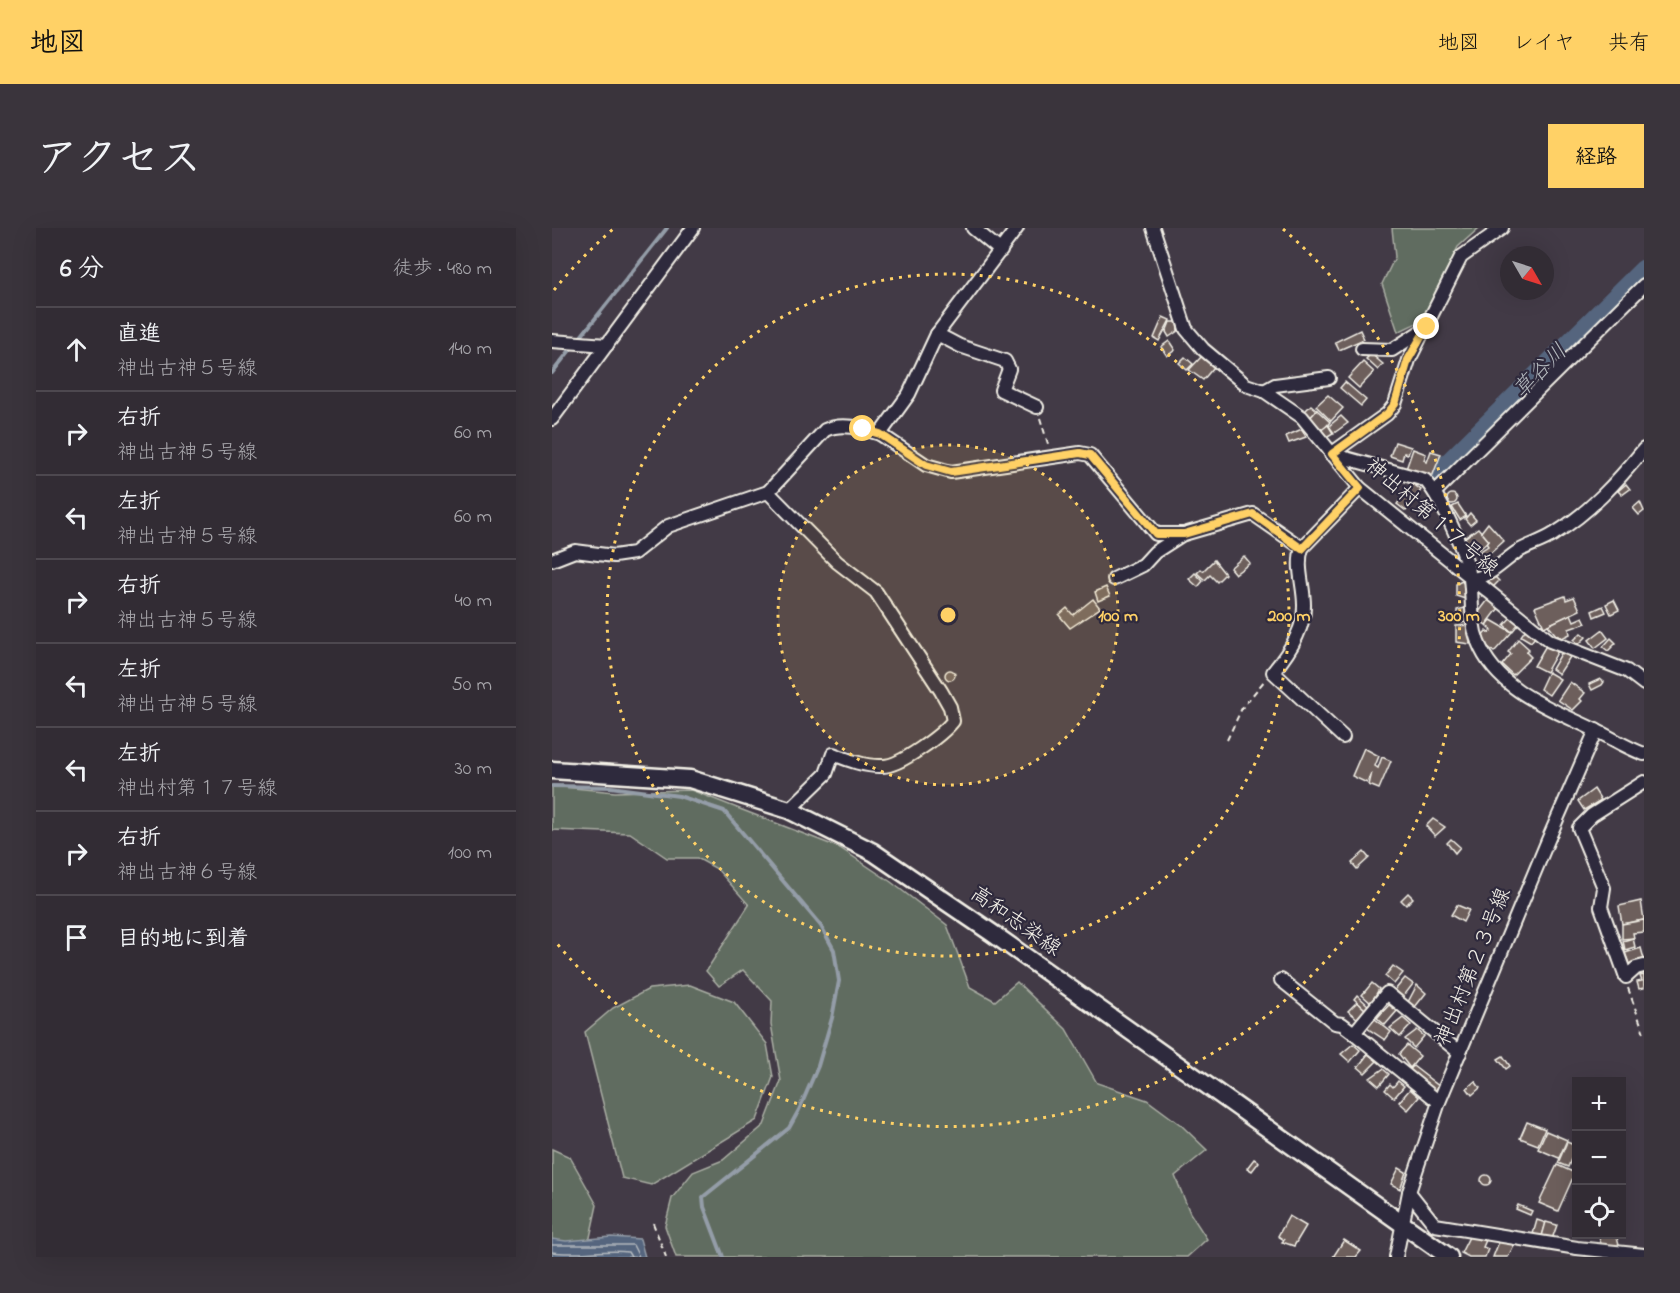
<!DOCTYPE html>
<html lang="ja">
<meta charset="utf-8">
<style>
:root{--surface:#322c34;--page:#3a343c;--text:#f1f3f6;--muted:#a8a7ac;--line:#4d484f;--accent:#ffd166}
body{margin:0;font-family:"Indie Flower","Klee One",sans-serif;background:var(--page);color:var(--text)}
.controls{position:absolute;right:18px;bottom:18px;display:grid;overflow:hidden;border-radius:0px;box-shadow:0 6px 24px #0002}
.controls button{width:54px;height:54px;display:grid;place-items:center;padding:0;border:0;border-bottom:2px solid var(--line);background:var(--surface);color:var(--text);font:30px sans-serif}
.compass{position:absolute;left:948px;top:18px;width:54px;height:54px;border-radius:50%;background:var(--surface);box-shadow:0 6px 24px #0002;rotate:129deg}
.stop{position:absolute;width:18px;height:18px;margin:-14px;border:4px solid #ffd166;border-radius:50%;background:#fff}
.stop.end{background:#ffd166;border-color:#fff;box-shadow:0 2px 6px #0008}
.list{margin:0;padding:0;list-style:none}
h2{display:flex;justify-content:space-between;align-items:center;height:78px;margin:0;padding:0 24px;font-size:26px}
h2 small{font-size:20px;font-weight:400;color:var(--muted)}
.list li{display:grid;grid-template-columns:39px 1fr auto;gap:18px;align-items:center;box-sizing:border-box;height:84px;padding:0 24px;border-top:2px solid var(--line)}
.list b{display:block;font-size:22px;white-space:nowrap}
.list p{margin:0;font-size:20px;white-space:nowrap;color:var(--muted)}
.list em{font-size:20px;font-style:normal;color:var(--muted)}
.icon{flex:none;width:33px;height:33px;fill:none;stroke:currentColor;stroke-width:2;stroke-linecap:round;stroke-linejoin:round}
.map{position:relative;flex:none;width:1092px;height:1029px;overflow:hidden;border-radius:0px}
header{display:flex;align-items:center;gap:36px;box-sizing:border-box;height:84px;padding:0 30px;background:var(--accent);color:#111}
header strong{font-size:28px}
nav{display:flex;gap:33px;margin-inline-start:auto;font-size:21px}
.intro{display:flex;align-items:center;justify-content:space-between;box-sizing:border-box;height:144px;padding:0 36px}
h1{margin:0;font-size:42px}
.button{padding:15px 27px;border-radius:0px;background:var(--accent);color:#111;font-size:21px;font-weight:700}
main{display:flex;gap:36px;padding:0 36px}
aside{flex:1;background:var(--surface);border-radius:0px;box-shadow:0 6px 24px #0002}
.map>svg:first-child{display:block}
.green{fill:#616c60;stroke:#aaaea4;stroke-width:1.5}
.water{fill:#54657e;stroke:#949da8;stroke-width:1.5}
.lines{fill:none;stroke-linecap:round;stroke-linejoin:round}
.shore{stroke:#b4b9be;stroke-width:1.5}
.stream{stroke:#949da8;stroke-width:4}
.river{stroke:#54657e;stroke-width:21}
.building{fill:#6d5e5b;stroke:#f4f1e8;stroke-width:1.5}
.street-casing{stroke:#f4f1e8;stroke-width:16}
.secondary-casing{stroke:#f4f1e8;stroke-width:21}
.path{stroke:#f4f1e8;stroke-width:2;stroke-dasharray:6 4.5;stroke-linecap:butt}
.street{stroke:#2f2a3d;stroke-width:12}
.secondary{stroke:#2f2a3d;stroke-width:16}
.route{stroke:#ffd166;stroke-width:8}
.ring{fill:none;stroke:#ffd166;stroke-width:3;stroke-dasharray:3 6}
.labels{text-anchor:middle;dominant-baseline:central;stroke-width:4.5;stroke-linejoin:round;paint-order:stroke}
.street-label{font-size:21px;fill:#f4f1e8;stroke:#2f2a3d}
.water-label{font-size:22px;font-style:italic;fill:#b4b9be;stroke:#2f2a3d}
.centre{fill:#ffd166;stroke:#2f2a3d;stroke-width:3}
.ring-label{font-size:18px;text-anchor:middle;font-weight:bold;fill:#ffd166;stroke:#2f2a3d;stroke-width:4.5;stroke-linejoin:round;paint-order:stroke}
</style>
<header>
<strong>地図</strong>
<nav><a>地図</a><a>レイヤ</a><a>共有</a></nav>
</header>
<div class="intro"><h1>アクセス</h1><a class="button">経路</a></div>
<main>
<aside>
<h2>6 分<small>徒歩 · 480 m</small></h2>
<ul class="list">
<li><svg class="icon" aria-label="ahead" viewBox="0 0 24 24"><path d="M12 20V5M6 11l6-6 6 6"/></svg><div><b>直進</b><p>神出古神５号線</p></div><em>140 m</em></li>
<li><svg class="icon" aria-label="right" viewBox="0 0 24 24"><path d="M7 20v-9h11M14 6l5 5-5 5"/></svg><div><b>右折</b><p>神出古神５号線</p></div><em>60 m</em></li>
<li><svg class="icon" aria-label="left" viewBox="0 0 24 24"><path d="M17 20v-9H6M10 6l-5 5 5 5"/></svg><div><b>左折</b><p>神出古神５号線</p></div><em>60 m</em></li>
<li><svg class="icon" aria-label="right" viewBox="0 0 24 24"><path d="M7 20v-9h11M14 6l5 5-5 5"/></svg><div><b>右折</b><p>神出古神５号線</p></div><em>40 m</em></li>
<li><svg class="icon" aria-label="left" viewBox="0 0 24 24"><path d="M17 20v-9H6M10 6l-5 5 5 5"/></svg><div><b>左折</b><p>神出古神５号線</p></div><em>50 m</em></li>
<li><svg class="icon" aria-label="left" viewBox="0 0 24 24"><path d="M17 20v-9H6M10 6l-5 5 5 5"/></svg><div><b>左折</b><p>神出村第１７号線</p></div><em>30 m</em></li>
<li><svg class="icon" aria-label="right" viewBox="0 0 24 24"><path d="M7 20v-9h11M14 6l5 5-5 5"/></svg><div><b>右折</b><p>神出古神６号線</p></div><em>100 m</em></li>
<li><svg class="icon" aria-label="arrive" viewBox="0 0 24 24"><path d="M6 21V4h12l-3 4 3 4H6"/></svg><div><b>目的地に到着</b></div></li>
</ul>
</aside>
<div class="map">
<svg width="1092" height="1029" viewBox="0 0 1092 1029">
<rect width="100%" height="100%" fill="#423a46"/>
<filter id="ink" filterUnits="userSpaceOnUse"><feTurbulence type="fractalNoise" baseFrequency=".0167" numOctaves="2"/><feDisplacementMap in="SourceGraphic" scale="12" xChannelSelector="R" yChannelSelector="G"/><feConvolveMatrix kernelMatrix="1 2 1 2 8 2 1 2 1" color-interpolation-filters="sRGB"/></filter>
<g filter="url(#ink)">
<g class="green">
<polygon points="840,0 927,0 906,19 869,93 846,104 830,56 843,29"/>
<polygon points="0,558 63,564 139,562 288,620 339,654 395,697 418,759 443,773 465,754 514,801 545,855 595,872 629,897 655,922 623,948 638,985 655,1011 635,1029 124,1029 113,998 120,970 141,944 171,932 212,897 229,853 219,796 220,773 191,742 167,758 154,743 197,677 165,641 145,630 115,630 78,605 0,602"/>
<polygon points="138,757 182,774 215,816 221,849 205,892 99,957 70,950 33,804 61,780 97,761"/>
<polygon points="0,921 18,929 45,977 34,1028 0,1024"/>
</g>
<polygon class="water" points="59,1009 88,1011 93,1029 0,1029 0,1011 14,1013"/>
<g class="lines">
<g class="shore">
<polyline points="0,1017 81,1017 87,1029"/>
<path d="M 0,1024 C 25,1028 51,1021 76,1024 L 79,1029"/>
</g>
<g class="stream">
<polyline points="27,111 115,0"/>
<polyline points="0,145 22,117"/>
<polyline points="0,558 58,559 127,568 172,583 269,698 282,722 287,753 280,790 266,838 247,882 237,900 151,969 152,979 171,1029"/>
</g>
<polyline class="river" points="886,246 1092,42"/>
</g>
<g class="building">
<polygon points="611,89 618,92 607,113 602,110"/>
<polygon points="618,94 625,94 626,103 617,109 614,104"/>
<polygon points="808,102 812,111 787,122 783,114"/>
<polygon points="617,113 623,122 615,128 609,119"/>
<polygon points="819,126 831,136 826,142 814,131"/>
<polygon points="650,128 662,139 651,152 637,142"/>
<polygon points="633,129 641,136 635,142 627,135"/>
<polygon points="811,134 822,144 807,160 796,150"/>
<polygon points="793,154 814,172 809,178 788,160"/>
<polygon points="776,167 791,180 779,193 764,178"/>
<polygon points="759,177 765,182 757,191 751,185"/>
<polygon points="765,182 778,194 771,202 757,191"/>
<polygon points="789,188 796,195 782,205 777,198"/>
<polygon points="776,197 781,205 774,209 768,203"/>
<polygon points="750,201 754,209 737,215 734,208"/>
<polygon points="843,214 859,219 856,226 852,225 850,232 838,228"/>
<polygon points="861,221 874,226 872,232 875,234 879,223 889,226 880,249 854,241"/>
<polygon points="861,256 869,262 854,283 845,276"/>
<polygon points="1074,256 1078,261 1070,267 1066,263"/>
<circle cx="900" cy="271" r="5"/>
<polygon points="1088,274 1092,283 1087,287 1081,280"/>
<polygon points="906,276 914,288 908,292 900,279"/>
<polygon points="918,285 924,292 918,297 913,291"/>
<polygon points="936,295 952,313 933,330 927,324 936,318 934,315 937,313 929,304"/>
<polygon points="926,300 937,313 923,325 911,311"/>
<polygon points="692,328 698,335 683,346 678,340"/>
<polygon points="662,332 673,346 665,354 658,347 653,352 645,345 649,341 651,343"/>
<polygon points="643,345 651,353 646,359 637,351"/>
<polygon points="941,347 947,353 940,360 934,355"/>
<polygon points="910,353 915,360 913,371 904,368 904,356"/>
<polygon points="554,359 558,368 546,373 543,364"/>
<polygon points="1013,368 1014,372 1022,369 1028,382 992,399 983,379"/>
<polygon points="541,371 548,380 518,400 507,387 515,380 521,387"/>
<polygon points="936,372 947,380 934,397 923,389"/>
<polygon points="1062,372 1067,382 1059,386 1054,376"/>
<polygon points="1051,378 1054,384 1042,389 1040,383"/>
<polygon points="917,379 918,394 905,395 905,382"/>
<polygon points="1019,386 1022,393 1031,389 1034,395 1017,401 1018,406 1010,410 1004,407 996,397"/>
<polygon points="960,388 967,395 960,404 952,397"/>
<polygon points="939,392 960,404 942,424 927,411 934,403 937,405 940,402 935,397"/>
<polygon points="918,397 918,416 904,414 904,398"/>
<polygon points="973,402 983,409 979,414 969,408"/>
<polygon points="1050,402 1056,410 1043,420 1037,412"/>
<polygon points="1029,405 1034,409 1027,416 1022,412"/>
<polygon points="1059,410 1064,415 1056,423 1051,419"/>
<polygon points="966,411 977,421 974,424 979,429 961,447 950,437 959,426 956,424"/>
<polygon points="996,414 1007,421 994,444 982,438"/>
<polygon points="1010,424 1018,429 1007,446 1000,441"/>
<circle cx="398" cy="447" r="5"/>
<polygon points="996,444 1008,451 997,467 988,461"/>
<polygon points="1048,451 1052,454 1050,457 1040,462 1037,456"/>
<polygon points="1018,454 1033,465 1028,471 1030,473 1021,482 1006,472"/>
<polygon points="812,520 827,528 823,538 826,540 830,529 839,533 827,561 817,557 820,544 815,555 800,548"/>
<polygon points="1042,561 1049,572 1032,582 1026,573"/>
<polygon points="881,591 893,599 883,608 874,598"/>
<polygon points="899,611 908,619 903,625 895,615"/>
<polygon points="812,624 817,630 805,641 800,635"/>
<polygon points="856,665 861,670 854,677 849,672"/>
<polygon points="1089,673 1092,692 1070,696 1067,678"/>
<polygon points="905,677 917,682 911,694 899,687"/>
<polygon points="1092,692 1092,704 1081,705 1082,710 1070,711 1070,696"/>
<polygon points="1081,710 1083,719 1073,722 1071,713"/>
<polygon points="1089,720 1092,731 1077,736 1073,725"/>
<polygon points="841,738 851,745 842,756 833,748"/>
<polygon points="1092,747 1092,760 1087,761 1085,754 1090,753 1088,748"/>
<polygon points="853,750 861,756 851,769 843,762"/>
<polygon points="820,755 827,761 819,775 810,767"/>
<polygon points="865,757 874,765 863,779 856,774"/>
<polygon points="805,767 817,778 814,782 802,771"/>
<polygon points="805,774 814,782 806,791 796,783"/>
<polygon points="837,777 845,783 833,797 825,790"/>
<polygon points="851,790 859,797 848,809 838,800"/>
<polygon points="823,791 839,804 833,812 815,800"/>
<polygon points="865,802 872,808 862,820 853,811"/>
<polygon points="801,816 808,822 798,834 789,826"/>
<polygon points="855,817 868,828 858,840 847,826"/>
<polygon points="816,826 825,833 813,845 806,839"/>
<polygon points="951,828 958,838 954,841 946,831"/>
<polygon points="861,838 888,859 883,867 856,844"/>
<polygon points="831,841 837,846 827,858 818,850"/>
<polygon points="846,853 852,858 842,870 833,862 838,856 841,859"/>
<polygon points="923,853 928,860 920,867 915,860"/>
<polygon points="858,861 867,869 856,882 847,874"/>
<polygon points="975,894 993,901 986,917 968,910"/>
<polygon points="994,903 1015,912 1007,930 986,921"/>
<polygon points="1015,914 1024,918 1016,939 1006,935"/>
<polygon points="702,931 707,934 700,943 695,940"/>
<polygon points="1005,937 1023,945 1006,983 987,975"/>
<polygon points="847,940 854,944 848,961 839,956"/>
<circle cx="934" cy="952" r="5"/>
<polygon points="966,977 980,983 978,987 964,981"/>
<polygon points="737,988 754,998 742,1018 730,1014 732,1012 726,1008"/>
<polygon points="985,992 994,995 990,1009 981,1006"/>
<polygon points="994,994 1005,997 1000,1011 990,1008"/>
<polygon points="919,1005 934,1012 931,1019 936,1021 933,1029 917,1029 909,1025"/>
<polygon points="1046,1006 1064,1006 1068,1021 1050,1019"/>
<polygon points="948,1011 962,1017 956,1029 941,1029"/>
<polygon points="792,1012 809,1023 804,1029 781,1029"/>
</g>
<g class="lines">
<g class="street-casing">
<g id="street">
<polyline points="421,0 449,23"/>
<polyline points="601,0 634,101 651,121 694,157 712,163 750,189 808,260 998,413 1075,443 1092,456"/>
<polyline points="385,106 408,118 453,133 457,141 449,162 485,179"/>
<polyline points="0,113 55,117"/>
<polyline points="810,121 840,122 874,100"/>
<polyline points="712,163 723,157 777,150"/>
<polyline points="0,191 141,0"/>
<polyline points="328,206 374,237 399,244 528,225 538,227 604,306 632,306 701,286 750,320 808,260"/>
<path d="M 779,226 L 873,252 C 888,268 916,329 918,351 C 921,372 918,394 926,414 C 945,463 1000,481 1043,502 C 1060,510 1075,520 1092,526"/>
<polyline points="779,226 835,186 843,176 857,132 909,29 950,0"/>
<polyline points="884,263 1092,57"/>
<path d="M 216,264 L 285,334 L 324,364 L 389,463 L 398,479 L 401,493 C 390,507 348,538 331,538 C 314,539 296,532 281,526 L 274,546 L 237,582"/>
<path d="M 750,320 C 744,339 752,357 752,377 C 753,401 736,426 721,444 L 791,509"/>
<path d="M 0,332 L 23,323 L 62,328 L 82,325 L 116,298 L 216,264 L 273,202 C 290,194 310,200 328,206 L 357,166 L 385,106 L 465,0"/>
<polyline points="562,351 591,337 603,324 631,306"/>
<path d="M 919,351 C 937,350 950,334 965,324 C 976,317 990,314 1002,306 C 1038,284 1065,254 1092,221"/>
<polyline points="1092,554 1040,587 1027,600 1052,660 1049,679 1074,749 1084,740 1092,738"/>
<polyline points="729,752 783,795 790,796 802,805 887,874"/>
<polyline points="802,805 835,765 908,825"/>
<polyline points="857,964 883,997 1025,1020 1092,1027"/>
<polyline points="844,1029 857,964 887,874 996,612 1044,502"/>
</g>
</g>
<g class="secondary-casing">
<polyline id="secondary" points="0,542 138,551 237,582 321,624 440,705 897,1029"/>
</g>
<g class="path">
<polyline points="488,190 497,219"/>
<polyline points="675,512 690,480 713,452"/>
<polyline points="1076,760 1092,805"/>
<polyline points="101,995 114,1029"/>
</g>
<use href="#street" class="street"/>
<use href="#secondary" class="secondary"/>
</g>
</g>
<g class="lines" filter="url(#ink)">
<polyline class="route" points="311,201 328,206 374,237 399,244 528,225 538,227 604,306 632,306 701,286 750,321 808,260 780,226 835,186 843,176 856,132 875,99"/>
</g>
<circle cx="396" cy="387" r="170" fill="#ffd166" fill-opacity=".12"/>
<g class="ring">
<circle cx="396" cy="387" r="170"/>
<circle cx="396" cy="387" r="341"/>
<path d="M2 62A511 511 0 0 1 61 1M731 1A511 511 0 1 1 2 712"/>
</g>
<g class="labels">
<g class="street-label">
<text transform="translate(879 290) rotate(41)">神出村第１７号線</text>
<text transform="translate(463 694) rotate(35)">高和志染線</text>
<text transform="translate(922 739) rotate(-68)">神出村第２３号線</text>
</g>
<g class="water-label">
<text transform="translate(989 144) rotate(-45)">草谷川</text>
</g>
</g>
<circle cx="396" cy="387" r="9" class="centre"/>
<g class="ring-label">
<text x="566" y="393">100 m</text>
<text x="737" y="393">200 m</text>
<text x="907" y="393">300 m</text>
</g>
</svg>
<div class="controls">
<button>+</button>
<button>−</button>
<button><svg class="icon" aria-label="locate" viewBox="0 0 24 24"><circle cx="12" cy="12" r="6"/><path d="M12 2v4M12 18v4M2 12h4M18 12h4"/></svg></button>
</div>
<svg class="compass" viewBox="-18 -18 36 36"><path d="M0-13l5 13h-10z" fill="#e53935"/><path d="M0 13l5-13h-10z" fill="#a8a7ac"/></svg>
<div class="stop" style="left:311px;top:201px"></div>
<div class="stop end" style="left:875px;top:99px"></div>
</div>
</main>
